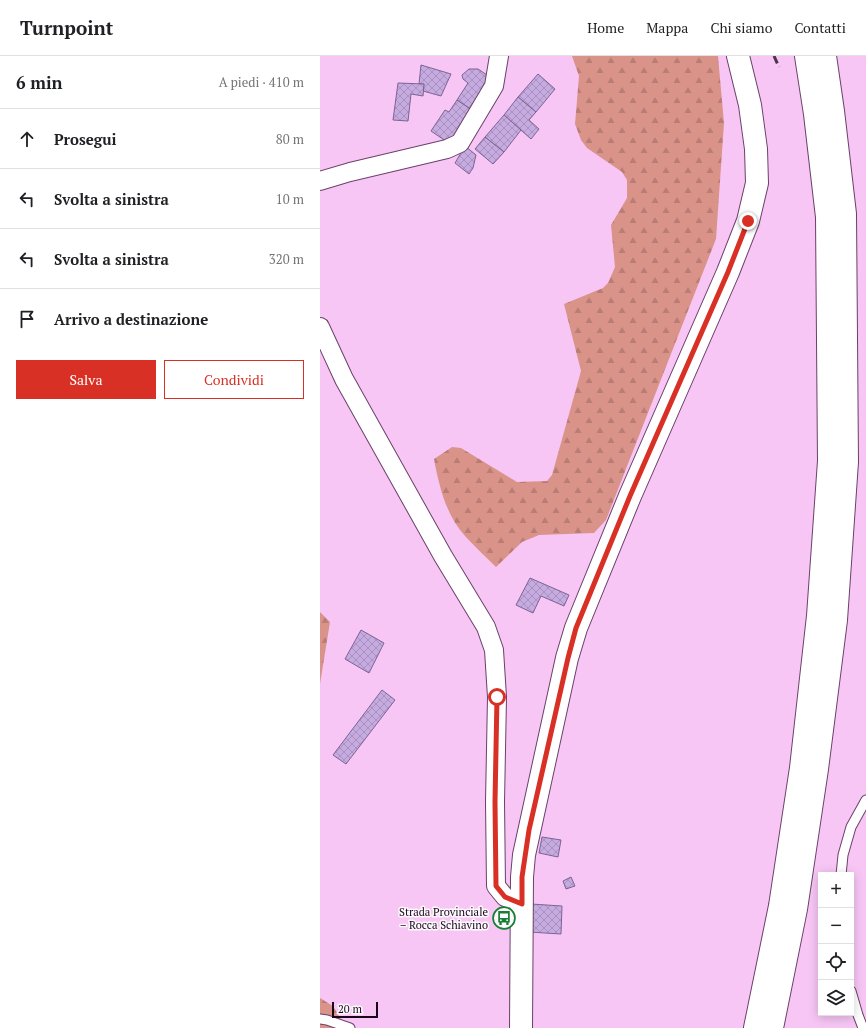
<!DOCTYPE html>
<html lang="it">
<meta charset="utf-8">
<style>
:root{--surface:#fff;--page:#f6f6f6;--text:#202124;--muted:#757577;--line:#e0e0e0;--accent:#d93025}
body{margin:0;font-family:"PT Serif",serif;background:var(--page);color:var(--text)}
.controls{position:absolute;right:12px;bottom:12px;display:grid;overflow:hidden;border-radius:0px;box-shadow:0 2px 10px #0003}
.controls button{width:36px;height:36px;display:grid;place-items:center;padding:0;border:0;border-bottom:1px solid var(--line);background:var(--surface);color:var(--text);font:20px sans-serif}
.scale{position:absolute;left:12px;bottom:10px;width:46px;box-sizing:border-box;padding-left:4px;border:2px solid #190819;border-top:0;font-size:11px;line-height:14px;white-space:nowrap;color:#190819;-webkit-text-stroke:3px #fdf8fd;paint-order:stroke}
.stop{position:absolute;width:12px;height:12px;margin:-9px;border:3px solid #d93025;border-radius:50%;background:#fff}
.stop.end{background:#d93025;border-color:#fff;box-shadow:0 1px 4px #0008}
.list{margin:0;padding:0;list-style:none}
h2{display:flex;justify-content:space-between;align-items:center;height:52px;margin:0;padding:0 16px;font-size:17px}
h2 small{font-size:13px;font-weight:400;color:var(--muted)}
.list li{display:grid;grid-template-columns:26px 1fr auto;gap:12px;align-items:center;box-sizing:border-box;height:60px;padding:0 16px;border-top:1px solid var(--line)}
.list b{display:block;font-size:15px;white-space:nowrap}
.list em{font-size:13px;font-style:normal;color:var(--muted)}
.actions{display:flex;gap:8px;padding:12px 16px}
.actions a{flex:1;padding:9px 0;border:1px solid var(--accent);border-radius:0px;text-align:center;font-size:14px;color:var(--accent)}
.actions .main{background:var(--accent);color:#fff}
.icon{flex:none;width:22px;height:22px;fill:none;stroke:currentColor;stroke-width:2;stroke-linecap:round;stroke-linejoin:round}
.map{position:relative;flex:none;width:546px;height:972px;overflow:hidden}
header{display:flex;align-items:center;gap:24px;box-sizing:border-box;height:56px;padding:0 20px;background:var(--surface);border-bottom:1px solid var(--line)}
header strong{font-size:19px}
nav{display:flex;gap:22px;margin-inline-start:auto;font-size:14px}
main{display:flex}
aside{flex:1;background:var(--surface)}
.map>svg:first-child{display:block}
.forest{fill:url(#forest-firs)}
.building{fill:url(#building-cross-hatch);stroke:#7d6395}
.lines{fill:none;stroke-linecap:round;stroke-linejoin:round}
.service-casing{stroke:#6a4169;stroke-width:11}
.minor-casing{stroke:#6a4169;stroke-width:20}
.secondary-casing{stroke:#6a4169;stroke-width:24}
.trunk-casing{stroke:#6a4169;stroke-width:24}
.service{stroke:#fff;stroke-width:9}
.minor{stroke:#fff;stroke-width:18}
.secondary{stroke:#fff;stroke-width:22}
.trunk{stroke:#fff;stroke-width:22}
.rail{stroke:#4b334a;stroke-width:3;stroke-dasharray:8 4;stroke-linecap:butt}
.route{stroke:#d93025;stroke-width:5}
.labels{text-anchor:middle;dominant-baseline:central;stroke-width:3;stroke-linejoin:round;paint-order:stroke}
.poi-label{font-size:11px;fill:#190819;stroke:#fdf8fd;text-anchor:end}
</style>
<header>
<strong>Turnpoint</strong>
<nav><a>Home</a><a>Mappa</a><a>Chi siamo</a><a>Contatti</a></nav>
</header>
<main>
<aside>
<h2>6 min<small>A piedi · 410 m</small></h2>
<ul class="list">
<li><svg class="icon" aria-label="ahead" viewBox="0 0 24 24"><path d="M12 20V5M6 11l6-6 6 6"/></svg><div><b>Prosegui</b></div><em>80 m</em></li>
<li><svg class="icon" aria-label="left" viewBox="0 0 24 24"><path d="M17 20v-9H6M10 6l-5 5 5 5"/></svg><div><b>Svolta a sinistra</b></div><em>10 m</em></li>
<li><svg class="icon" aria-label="left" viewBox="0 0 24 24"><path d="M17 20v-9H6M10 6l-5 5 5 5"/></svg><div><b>Svolta a sinistra</b></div><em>320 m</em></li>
<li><svg class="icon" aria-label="arrive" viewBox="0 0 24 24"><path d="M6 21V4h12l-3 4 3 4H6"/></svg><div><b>Arrivo a destinazione</b></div></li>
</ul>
<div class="actions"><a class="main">Salva</a><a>Condividi</a></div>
</aside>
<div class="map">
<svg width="546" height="972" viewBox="0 0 546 972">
<defs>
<pattern id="forest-firs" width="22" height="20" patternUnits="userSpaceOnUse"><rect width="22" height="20" fill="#d99389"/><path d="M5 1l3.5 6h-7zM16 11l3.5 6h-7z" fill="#ba7d76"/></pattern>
<pattern id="building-cross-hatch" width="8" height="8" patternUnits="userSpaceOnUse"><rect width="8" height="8" fill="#c6abe1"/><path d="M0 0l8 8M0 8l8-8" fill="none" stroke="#aa92c0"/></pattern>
</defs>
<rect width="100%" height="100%" fill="#f7c6f5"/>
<g class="forest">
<path d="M 252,0 L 398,0 L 404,67 L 396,183 L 286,464 L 274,477 L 219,479 L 202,486 L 176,511 C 166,501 155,491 145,480 C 126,459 119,430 114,403 L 132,391 L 141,392 L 197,426 L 227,425 L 232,419 L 261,315 L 244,248 L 283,232 L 288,227 L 295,211 L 291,169 L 307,142 L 307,124 L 302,116 L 267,92 L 261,84 L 255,68 L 259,20 Z"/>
<polygon points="0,556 10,566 0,628"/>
<polygon points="0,942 13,950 22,965 15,972 0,972"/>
</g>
<g class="building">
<polygon points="101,9 131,18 121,40 103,35 104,28 99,28"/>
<polygon points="149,13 158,13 170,21 152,54 137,44 148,27 143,23 142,19"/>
<polygon points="218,18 235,33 216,56 198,41"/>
<polygon points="78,27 104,28 103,40 91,38 88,65 73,64"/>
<polygon points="198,41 216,56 209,64 219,73 211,83 184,59"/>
<polygon points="137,44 152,54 130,88 111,75 125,54 129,56"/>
<polygon points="184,59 201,74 184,96 165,81"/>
<polygon points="165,81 184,96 173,108 155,93"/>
<polygon points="145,90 156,99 153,112 149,118 135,107"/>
<polygon points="210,522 249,539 244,550 221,540 213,557 196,549"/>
<polygon points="41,574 64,587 49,617 25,603"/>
<polygon points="62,634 75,644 26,708 13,699"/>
<polygon points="222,781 241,784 238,801 219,797"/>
<polygon points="251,821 255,830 246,833 243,825"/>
<polygon points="211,848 242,850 241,878 209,876"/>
</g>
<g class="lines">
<g class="service-casing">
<g id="service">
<polyline points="521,819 523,799 531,771 546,744"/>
<polyline points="531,935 538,959 543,972"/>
<polyline points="0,963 7,964 30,972"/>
</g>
</g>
<g class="minor-casing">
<g id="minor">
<polyline points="0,125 30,116 127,93 140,87 174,30 179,0"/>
<polyline points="0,271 24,323 123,500 166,571 174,594 177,641 175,746 176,830 185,841 202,848"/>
</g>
</g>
<g class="secondary-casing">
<polyline id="secondary" points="201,972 202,821 204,799 247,602 256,572 310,440 408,216 428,165 437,127 436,93 430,49 418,0"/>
</g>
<g class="trunk-casing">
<g id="trunk">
<polyline points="435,972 460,850 481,712 498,560 509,405 507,161 495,58 486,0"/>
<polyline points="452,972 476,853 497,713 516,564 527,406 525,158 513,55 505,0"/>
</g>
</g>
<use href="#service" class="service"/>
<use href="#minor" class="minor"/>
<use href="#secondary" class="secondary"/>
<use href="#trunk" class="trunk"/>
<polyline class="rail" points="454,0 459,11"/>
</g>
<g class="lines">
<polyline class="route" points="177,641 175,746 176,830 185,841 202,848 202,821 209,774 248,602 256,572 310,440 408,216 428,165"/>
</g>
<defs>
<g id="bus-ring" transform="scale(1.15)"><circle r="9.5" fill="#fdf8fd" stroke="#167f34" stroke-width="1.5"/><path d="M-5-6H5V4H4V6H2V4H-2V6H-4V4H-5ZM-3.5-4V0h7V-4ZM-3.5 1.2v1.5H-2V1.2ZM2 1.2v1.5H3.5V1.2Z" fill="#167f34"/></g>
</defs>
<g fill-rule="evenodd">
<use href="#bus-ring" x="184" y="862"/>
</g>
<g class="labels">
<g class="poi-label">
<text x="168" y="856">Strada Provinciale<tspan x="168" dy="13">– Rocca Schiavino</tspan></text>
</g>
</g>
</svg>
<div class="controls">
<button>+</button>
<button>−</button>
<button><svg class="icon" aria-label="locate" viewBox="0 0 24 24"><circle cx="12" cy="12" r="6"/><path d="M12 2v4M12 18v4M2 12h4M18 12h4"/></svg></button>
<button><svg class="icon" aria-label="layers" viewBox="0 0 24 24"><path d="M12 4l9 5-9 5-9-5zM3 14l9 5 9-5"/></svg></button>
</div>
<div class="scale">20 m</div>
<div class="stop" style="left:177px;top:641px"></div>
<div class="stop end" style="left:428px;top:165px"></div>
</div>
</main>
